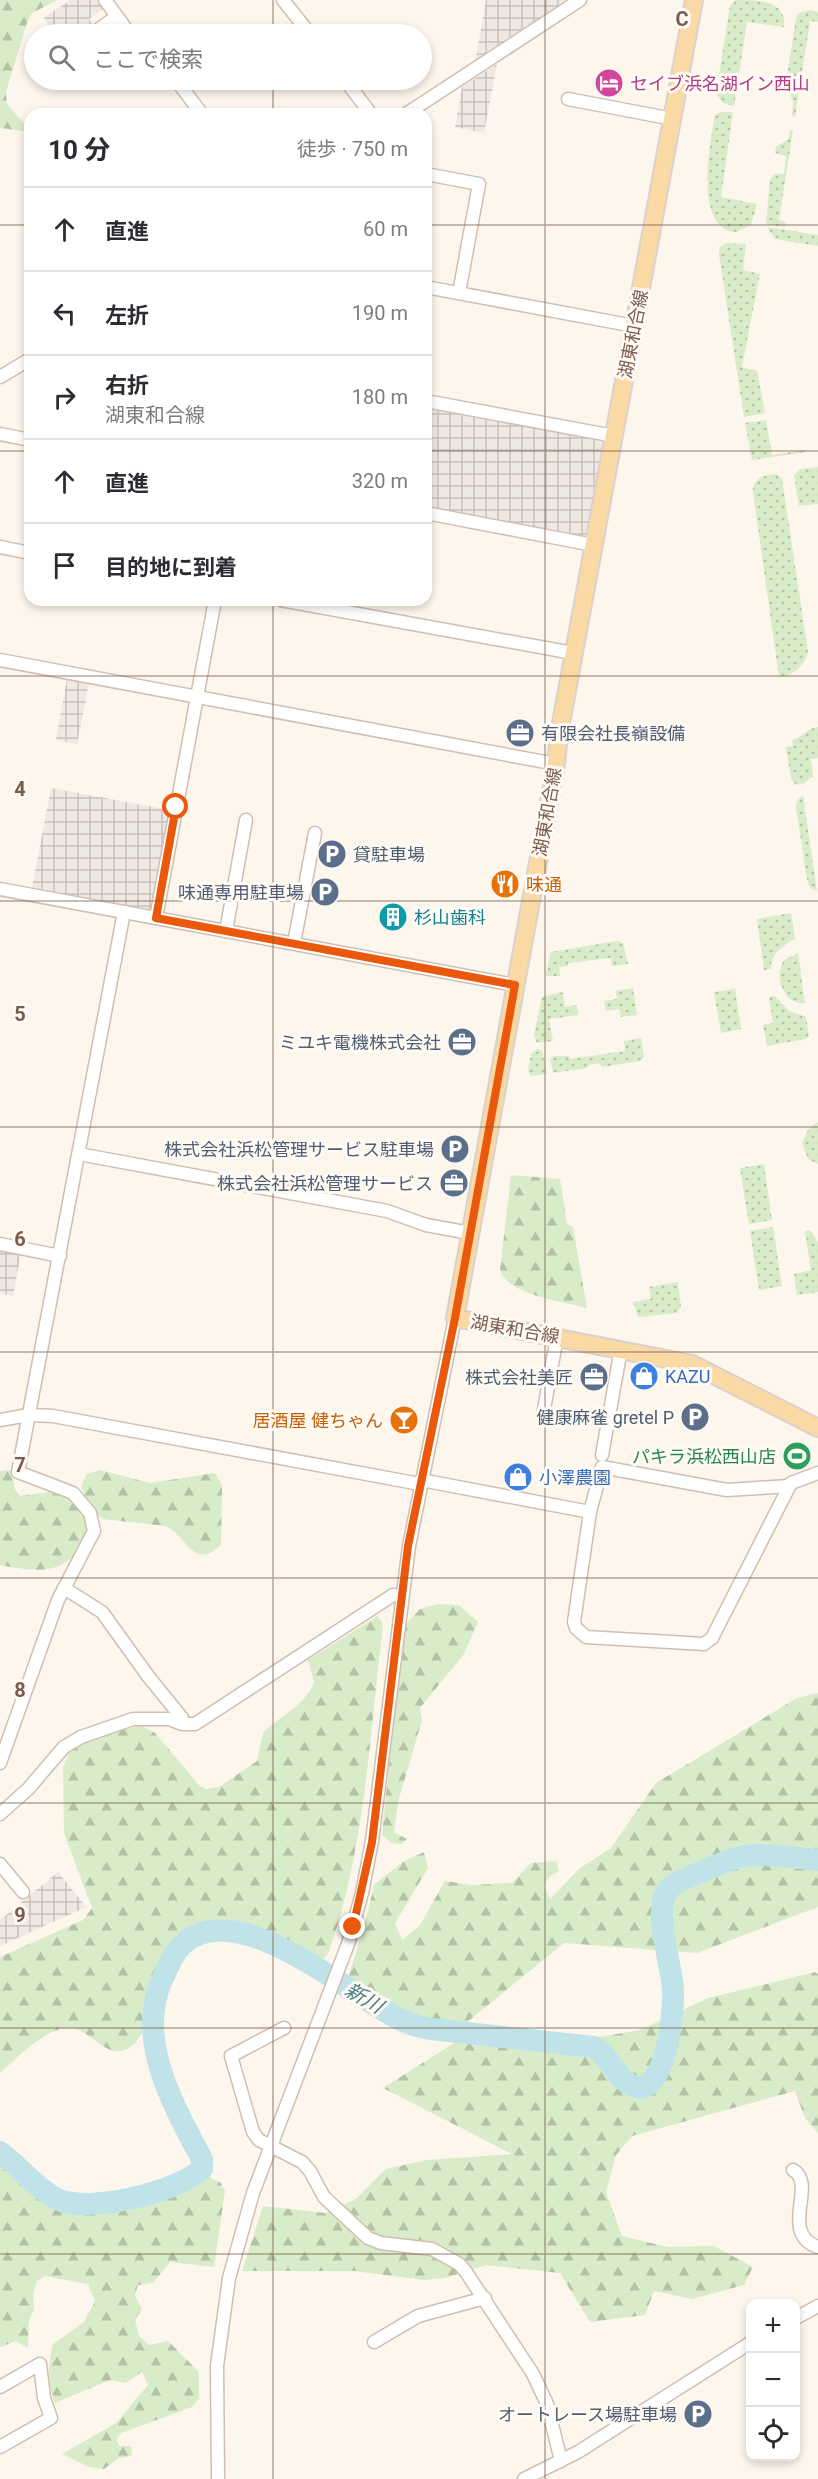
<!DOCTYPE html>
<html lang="ja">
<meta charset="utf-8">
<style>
:root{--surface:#fff;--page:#f7f7f7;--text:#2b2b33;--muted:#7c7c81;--line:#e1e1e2}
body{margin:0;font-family:Roboto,"Noto Sans JP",sans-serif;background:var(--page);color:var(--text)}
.controls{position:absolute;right:18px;bottom:18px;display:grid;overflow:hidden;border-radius:12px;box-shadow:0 3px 9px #0003}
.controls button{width:54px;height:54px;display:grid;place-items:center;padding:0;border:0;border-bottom:2px solid var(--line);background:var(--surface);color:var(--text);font:30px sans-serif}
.stop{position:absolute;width:18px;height:18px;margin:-14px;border:4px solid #ea580c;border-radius:50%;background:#fff}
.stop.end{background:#ea580c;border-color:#fff;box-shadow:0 2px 6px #0008}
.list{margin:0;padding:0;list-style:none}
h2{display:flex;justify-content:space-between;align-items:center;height:78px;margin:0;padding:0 24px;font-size:26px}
h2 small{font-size:20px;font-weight:400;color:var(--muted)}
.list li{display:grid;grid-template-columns:39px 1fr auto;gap:18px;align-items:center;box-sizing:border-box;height:84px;padding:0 24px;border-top:2px solid var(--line)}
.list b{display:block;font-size:22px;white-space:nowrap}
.list p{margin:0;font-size:20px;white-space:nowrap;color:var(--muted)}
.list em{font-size:20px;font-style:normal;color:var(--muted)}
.icon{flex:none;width:33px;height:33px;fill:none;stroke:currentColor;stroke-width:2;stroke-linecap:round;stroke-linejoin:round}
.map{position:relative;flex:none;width:818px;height:2479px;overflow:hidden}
.search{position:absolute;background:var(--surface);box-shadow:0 3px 9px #0003;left:24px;top:24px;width:408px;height:66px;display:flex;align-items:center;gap:15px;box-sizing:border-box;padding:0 21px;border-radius:33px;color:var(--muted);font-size:22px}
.panel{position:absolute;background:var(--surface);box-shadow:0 3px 9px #0003;left:24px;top:108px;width:408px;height:498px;border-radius:18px}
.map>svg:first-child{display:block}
.industrial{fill:url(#industrial-grid)}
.grass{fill:url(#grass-dots)}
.forest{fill:url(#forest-firs)}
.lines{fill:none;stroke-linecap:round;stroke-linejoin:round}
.river{stroke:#bfe3e8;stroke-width:22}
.minor-casing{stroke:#d1beb0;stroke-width:15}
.major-casing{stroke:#dad1cd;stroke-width:20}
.minor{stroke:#fff;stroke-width:12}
.major{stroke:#fbd9a5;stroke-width:16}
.route{stroke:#ea580c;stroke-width:8}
.grid{fill:none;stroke:#7a5c4d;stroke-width:1.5;stroke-opacity:0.55}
.labels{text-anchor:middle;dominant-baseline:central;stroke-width:6;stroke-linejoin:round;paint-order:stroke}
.hotel-label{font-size:18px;fill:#b23c85;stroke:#fffaf3;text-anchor:start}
.street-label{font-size:18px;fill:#7a5c4d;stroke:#fffaf3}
.service-label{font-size:18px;fill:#4e5e75;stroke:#fffaf3;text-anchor:end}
.food-label{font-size:18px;fill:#c56008;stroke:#fffaf3;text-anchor:start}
.culture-label{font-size:18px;fill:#0d838f;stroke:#fffaf3;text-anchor:start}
.shop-label{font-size:18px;fill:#366cbe;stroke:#fffaf3;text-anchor:start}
.leisure-label{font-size:18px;fill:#27864d;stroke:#fffaf3;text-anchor:end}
.water-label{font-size:20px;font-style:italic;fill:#437c86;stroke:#fffaf3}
.grid-label{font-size:20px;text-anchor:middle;font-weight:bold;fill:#7a5c4d;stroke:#fffaf3;stroke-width:6;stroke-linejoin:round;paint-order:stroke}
</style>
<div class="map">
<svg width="818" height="2479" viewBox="0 0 818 2479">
<defs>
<pattern id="industrial-grid" width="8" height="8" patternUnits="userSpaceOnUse" patternTransform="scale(1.5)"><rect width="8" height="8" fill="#efe9e4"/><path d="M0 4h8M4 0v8" fill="none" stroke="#c7c0bb"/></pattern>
<pattern id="grass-dots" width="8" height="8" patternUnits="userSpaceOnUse" patternTransform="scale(1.5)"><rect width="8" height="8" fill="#d8ecc9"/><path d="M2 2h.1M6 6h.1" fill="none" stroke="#b4c2a5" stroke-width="1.8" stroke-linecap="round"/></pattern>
<pattern id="forest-firs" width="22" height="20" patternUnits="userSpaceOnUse" patternTransform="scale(1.5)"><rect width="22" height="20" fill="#d8ecc9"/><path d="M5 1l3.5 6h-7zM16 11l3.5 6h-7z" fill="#b4c2a5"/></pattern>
</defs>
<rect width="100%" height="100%" fill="#fdf6ec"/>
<g class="industrial">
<polygon points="70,0 98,0 103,9 89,19 94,28 85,34 54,34 44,18"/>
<polygon points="486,0 568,0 475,63"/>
<polygon points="497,64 484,133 455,127 462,87"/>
<polygon points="432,405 606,438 587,540 426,509 426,436"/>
<polygon points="67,679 89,683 77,744 56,740"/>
<polygon points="51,788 170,810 151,910 32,888"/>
<polygon points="0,1249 21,1253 13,1296 0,1293"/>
<polygon points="58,1872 86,1907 0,1946 0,1920"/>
</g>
<g class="grass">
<path d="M 736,0 C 756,0 788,0 784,27 L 747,22 L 734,106 L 723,103 L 716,94 L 730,6 Z"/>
<polygon points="811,10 818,12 818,22 810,21 795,117 792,116 793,102 786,83 796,18 798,13"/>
<path d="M 720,112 L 733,112 L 721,197 L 757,204 L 751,225 L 736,232 C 694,230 710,147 714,119 L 715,115 Z"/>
<polygon points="790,130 793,131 779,220 786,222 785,227 766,224 770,180 774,174 784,174 786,156 775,153 776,147 788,139"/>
<polygon points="767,227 818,235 818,246 775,239"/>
<polygon points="726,243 746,244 743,270 760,274 742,367 757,371 765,413 744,417 719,254 720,247"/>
<polygon points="766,420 772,455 805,450 806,452 752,460 745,423"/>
<polygon points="818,467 818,504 799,506 794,475 800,469"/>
<path d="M 776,474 L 782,479 L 808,652 C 804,667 794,675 779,677 L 753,492 C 753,477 763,476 776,474 Z"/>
<path d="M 818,727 L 818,758 L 811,759 L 813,776 L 804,783 L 796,785 L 791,779 L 786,747 L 793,746 L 792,740 C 802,738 805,729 818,727 Z"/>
<polygon points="803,796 817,891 810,888 807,879 796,807 797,800"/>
<path d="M 791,913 L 795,938 C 783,947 771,952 771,969 L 764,970 L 757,919 Z"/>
<polygon points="617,941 623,943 628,964 612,966 611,958 568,963 568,966 559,967 560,976 546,976 551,952"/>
<path d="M 798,953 L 805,1003 C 784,1006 773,976 784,960 Z"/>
<polygon points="633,988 637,1015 621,1017 619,1009 606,1011 604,1001 617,999 616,991"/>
<polygon points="735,989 741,1029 721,1033 714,992"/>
<polygon points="563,992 565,1007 577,1005 578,1015 549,1019 553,1041 537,1043 534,1035 542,997"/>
<polygon points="775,996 788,1010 806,1017 809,1036 806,1039 767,1046 763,1025 773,1023 769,997"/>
<polygon points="641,1038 644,1057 640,1061 602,1067 599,1063 589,1065 587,1068 553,1073 550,1059 553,1056 569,1056 570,1059 625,1051 624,1041"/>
<polygon points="537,1049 542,1050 547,1074 531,1076 528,1071 531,1054"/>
<polygon points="818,1122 818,1164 808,1159 802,1143 808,1130"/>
<polygon points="764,1164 772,1220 749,1224 740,1168"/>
<polygon points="773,1227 782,1286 759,1290 750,1231"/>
<polygon points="810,1230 818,1242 818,1292 797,1295 794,1274 811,1270 805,1231"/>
<polygon points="678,1282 681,1307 677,1313 638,1317 633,1302 651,1299 649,1287"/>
</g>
<g class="forest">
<polygon points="0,0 57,0 32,13 27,23 6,92 7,104 28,128 24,131 0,128"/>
<path d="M 511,1175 L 560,1179 L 567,1224 L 573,1227 L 587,1308 C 562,1301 508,1295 500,1270 Z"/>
<path d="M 11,1470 L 15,1490 L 20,1496 L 55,1491 L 71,1496 L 90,1522 C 76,1575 46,1574 0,1565 L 0,1471 Z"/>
<path d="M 100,1470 L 150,1483 L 215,1473 L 222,1485 L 221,1544 C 195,1572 187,1537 166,1526 L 102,1519 L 86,1499 L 81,1486 L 87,1474 Z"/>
<polygon points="438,1604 459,1605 478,1622 464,1654 420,1708 422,1720 398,1802 394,1832 407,1839 402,1844 391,1843 382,1835 403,1627 420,1609"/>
<path d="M 378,1616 L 383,1625 C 370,1732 365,1852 328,1954 L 324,1958 C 307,1963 249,1914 204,1924 C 172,1932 153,1970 145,2000 C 142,2015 148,2030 135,2043 C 108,2069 91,2025 67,2028 C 41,2031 19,2057 0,2073 L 0,1957 L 83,1920 L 92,1908 L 64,1833 L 63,1767 L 69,1753 L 84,1743 L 119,1730 L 142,1726 L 155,1733 L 200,1786 L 206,1789 L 219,1787 L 257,1761 L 263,1733 C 281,1714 304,1708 314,1682 L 308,1660 Z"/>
<polygon points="818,1693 818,1907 697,1953 564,1943 466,2023 395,2026 341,1998 363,1932 374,1885 404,1861 424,1852 428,1868 395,1923 402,1940 420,1925 445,1881 472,1885 512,1883 531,1863 556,1861 559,1871 549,1877 544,1886 550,1899 580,1868 611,1848 656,1783 797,1698"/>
<polygon points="815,1972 818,1974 818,2133 805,2118 795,2091 632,2136 616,2155 606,2192 622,2236 668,2247 714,2246 753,2267 744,2285 692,2299 654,2291 645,2315 590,2322 560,2273 486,2265 445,2278 424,2280 354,2271 242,2271 263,2206 325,2213 356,2199 386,2169 427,2160 512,2154 383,2088 478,2028 577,2041 640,2030 708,1998"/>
<path d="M 0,2158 L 54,2202 L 76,2208 L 133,2205 L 207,2176 L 221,2183 L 225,2191 L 214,2267 L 170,2262 L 153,2283 L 138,2285 L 135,2295 L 142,2309 L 135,2320 L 139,2336 L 149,2345 L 168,2341 L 199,2372 L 199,2399 L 192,2407 L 121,2433 L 116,2440 L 120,2446 L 131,2446 L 132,2456 L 119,2458 L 104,2469 L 89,2467 L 62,2454 L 116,2423 L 148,2385 L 142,2372 L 126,2383 L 110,2380 L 55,2403 C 47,2381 48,2366 53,2344 L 84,2322 L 95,2301 L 88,2284 L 45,2276 L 37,2281 L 33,2293 L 34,2310 L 29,2320 L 28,2348 L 16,2341 L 0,2347 Z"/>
</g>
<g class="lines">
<path class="river" d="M 0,2152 C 19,2166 36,2188 57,2199 C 88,2214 177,2192 202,2169 L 202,2159 C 174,2107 135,2039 162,1980 C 168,1968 172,1954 182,1945 C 235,1893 348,1994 397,2018 C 408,2024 419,2027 431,2029 L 594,2047 C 610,2056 618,2083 636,2087 C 667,2093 674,2010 673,1990 C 672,1965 653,1913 667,1891 C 673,1882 685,1879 694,1875 C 709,1869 725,1860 741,1857 C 765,1852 793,1858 818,1860"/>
<g class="minor-casing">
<g id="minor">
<polyline points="105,0 130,34"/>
<polyline points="283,0 310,34"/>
<polyline points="92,34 116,17"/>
<polyline points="176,80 202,114"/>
<polyline points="345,80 371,114"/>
<polyline points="568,99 673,119"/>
<polyline points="406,114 580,0"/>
<polyline points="426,174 479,184 459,293"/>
<polyline points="426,287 634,326"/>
<polyline points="0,377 30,359"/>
<polyline points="426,401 614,436"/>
<polyline points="0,434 30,440"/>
<polyline points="426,513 593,545"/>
<polyline points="0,547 30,553"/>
<polyline points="281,600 573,653"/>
<polyline points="0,660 556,764"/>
<polyline points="0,889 515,985"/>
<polyline points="156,918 215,600"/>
<polyline points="226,931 246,820"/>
<polyline points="294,943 315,833"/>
<polyline points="79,1154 387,1211 426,1225 470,1233"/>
<polyline points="0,1244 60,1256"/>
<polyline points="543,1415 557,1337"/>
<polyline points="0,1420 28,1415 53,1416 420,1484"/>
<polyline points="602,1455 621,1349"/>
<polyline points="421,1480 590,1512 602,1467 727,1490 789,1486"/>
<polyline points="590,1512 574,1622 576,1628 586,1637 704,1644 712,1638 791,1483 818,1473"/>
<polyline points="64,1588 102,1612 148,1676 182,1718 180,1723"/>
<polyline points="0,1763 58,1600 94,1531 90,1513 73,1493 18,1472 124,912"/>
<polyline points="0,1814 28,1789 64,1747 81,1737 133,1719 169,1719 182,1724 195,1724 393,1595 402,1596"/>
<polyline points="0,1864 23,1892"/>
<polyline points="284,2028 231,2056 253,2132 259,2140 302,2162 310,2171 324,2197 368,2238 381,2243 432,2249 459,2264 466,2272 533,2374 547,2404 561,2461"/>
<path d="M 793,2170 C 818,2184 778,2233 818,2247"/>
<polyline points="796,2318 818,2306"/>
<polyline points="374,2342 418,2316 485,2298"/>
<polyline points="0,2387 40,2364 44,2398 51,2418 0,2447"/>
<polyline points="218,2479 217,2366 229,2278 253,2193 348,1944 362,1893 372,1841 409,1546 455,1318"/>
<polyline points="524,2479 578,2452 750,2343"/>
</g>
</g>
<g class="major-casing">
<polyline id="major" points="694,0 559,734 556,764 455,1318 692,1364 818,1428"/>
</g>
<use href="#minor" class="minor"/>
<use href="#major" class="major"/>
</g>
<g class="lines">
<polyline class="route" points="176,807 156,918 515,985 455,1318 408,1546 372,1842 353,1927"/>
</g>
<path class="grid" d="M 273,0 L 273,34M 545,0 L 545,2479M 273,80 L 273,114M 0,225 L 30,225M 426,225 L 818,225M 0,451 L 30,451M 426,451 L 818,451M 273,600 L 273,2479M 0,676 L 818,676M 0,901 L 818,901M 0,1127 L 818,1127M 0,1352 L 818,1352M 0,1578 L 818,1578M 0,1803 L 818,1803M 0,2028 L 818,2028M 0,2254 L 818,2254"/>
<defs>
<g id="hotel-disc" transform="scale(1.5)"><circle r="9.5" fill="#d1479c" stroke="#fffaf3"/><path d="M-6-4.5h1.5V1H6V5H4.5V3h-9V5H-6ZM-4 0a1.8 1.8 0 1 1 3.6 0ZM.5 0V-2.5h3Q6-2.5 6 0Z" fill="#fff"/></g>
<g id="office-disc" transform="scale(1.5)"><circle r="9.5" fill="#5c6f8a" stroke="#fffaf3"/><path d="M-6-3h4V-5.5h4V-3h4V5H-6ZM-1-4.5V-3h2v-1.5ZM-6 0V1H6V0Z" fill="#fff"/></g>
<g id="parking-disc" transform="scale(1.5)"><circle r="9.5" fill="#5c6f8a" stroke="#fffaf3"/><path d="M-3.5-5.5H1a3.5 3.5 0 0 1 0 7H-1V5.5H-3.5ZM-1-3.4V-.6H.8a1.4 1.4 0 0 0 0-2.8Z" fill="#fff"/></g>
<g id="restaurant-disc" transform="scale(1.5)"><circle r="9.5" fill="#e8710a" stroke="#fffaf3"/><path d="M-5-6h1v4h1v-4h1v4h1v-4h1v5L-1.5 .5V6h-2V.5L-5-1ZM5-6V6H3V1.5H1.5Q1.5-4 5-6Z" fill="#fff"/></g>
<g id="building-disc" transform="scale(1.5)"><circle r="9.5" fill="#0f9aa8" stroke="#fffaf3"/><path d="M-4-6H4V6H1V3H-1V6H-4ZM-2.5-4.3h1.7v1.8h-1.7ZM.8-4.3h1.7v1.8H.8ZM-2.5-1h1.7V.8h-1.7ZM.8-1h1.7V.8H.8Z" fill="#fff"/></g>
<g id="shop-disc" transform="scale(1.5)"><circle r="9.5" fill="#3f7fe0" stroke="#fffaf3"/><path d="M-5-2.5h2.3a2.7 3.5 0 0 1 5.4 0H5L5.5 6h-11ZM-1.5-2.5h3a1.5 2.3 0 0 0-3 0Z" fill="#fff"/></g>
<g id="bar-disc" transform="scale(1.5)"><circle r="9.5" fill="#e8710a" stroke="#fffaf3"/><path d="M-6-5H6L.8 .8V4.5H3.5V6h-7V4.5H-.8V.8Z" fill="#fff"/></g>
<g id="stadium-disc" transform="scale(1.5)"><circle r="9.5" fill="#2e9e5b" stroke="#fffaf3"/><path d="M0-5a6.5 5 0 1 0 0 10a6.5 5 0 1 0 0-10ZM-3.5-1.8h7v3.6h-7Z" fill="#fff"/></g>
</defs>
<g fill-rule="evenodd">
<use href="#hotel-disc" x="609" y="83"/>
<use href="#office-disc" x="520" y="733"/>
<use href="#parking-disc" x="332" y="854"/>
<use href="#restaurant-disc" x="505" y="884"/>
<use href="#parking-disc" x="325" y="892"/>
<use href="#building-disc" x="393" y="917"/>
<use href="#office-disc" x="462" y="1042"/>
<use href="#parking-disc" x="455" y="1149"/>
<use href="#office-disc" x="454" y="1183"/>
<use href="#shop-disc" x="644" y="1376"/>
<use href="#office-disc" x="594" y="1377"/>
<use href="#parking-disc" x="695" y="1417"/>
<use href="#bar-disc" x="404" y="1420"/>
<use href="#stadium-disc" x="797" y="1456"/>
<use href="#shop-disc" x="518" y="1477"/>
<use href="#parking-disc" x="698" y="2414"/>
</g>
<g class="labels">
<g class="hotel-label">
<text x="630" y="83">セイブ浜名湖イン西山</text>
</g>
<g class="street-label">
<text transform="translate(633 334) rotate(-79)">湖東和合線</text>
<text transform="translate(547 812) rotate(-80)">湖東和合線</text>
<text transform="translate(515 1329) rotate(10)">湖東和合線</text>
</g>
<g class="service-label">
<text x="541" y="733" text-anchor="start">有限会社長嶺設備</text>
<text x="353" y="854" text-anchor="start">貸駐車場</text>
<text x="304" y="892">味通専用駐車場</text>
<text x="441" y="1042">ミユキ電機株式会社</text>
<text x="434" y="1149">株式会社浜松管理サービス駐車場</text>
<text x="433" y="1183">株式会社浜松管理サービス</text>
<text x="573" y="1377">株式会社美匠</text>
<text x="674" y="1417">健康麻雀 gretel P</text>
<text x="677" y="2414">オートレース場駐車場</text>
</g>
<g class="food-label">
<text x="526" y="884">味通</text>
<text x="383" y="1420" text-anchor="end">居酒屋 健ちゃん</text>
</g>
<g class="culture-label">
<text x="414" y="917">杉山歯科</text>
</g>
<g class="shop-label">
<text x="665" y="1376">KAZU</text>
<text x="539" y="1477">小澤農園</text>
</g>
<g class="leisure-label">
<text x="776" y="1456">パキラ浜松西山店</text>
</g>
<g class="water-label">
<text transform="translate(364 1998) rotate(30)">新川</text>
</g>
</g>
<g class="grid-label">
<text x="682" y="26">C</text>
<text x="20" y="796">4</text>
<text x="20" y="1021">5</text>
<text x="20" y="1246">6</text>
<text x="20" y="1472">7</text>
<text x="20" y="1697">8</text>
<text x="20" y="1922">9</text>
</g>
</svg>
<div class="controls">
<button>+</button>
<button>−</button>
<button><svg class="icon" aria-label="locate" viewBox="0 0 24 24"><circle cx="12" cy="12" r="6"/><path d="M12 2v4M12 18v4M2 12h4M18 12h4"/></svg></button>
</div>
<div class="stop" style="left:176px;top:807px"></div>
<div class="stop end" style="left:353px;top:1927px"></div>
<div class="search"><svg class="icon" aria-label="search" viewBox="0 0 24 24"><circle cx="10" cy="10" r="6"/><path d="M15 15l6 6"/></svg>ここで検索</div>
<section class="panel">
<h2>10 分<small>徒歩 · 750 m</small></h2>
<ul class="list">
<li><svg class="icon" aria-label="ahead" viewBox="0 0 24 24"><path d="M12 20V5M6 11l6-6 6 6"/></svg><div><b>直進</b></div><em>60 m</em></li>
<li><svg class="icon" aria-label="left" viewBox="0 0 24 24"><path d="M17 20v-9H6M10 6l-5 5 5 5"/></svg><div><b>左折</b></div><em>190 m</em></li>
<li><svg class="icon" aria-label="right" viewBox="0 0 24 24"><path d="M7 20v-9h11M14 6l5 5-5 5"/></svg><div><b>右折</b><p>湖東和合線</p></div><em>180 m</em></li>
<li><svg class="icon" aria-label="ahead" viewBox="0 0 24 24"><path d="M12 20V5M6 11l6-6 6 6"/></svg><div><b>直進</b></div><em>320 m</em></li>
<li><svg class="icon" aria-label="arrive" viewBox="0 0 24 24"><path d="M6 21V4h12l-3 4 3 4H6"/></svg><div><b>目的地に到着</b></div></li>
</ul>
</section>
</div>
